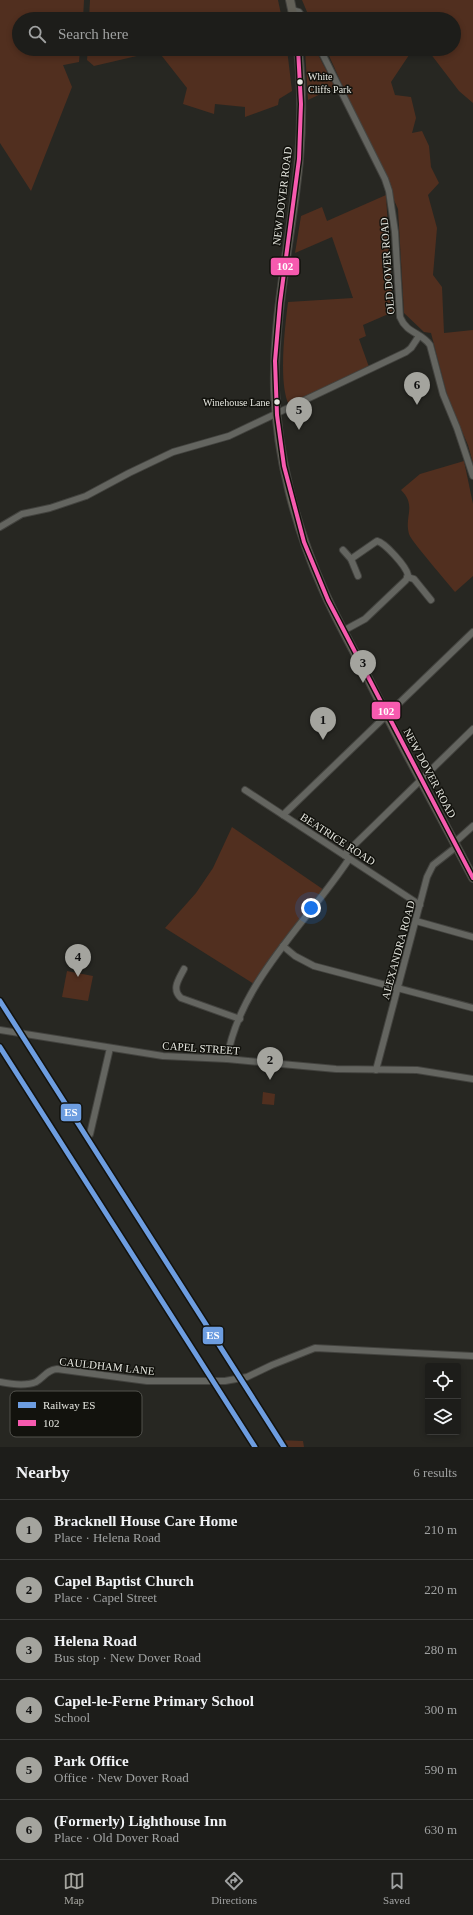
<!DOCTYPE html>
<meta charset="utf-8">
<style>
:root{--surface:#1d1d1a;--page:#2a2a27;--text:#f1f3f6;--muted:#a0a2a2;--line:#3b3b39;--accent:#a4a49e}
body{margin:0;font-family:Georgia,serif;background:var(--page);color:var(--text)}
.controls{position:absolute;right:12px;bottom:12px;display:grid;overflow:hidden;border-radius:4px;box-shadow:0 2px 6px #0003}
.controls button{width:36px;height:36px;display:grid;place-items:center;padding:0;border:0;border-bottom:1px solid var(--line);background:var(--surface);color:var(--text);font:20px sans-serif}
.you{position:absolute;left:311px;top:908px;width:14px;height:14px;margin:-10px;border:3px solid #fff;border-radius:50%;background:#1a73e8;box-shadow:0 0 0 6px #1a73e833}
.badge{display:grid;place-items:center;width:26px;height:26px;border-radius:50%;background:var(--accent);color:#111;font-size:13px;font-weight:700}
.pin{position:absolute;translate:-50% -33px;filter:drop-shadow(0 1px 2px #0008)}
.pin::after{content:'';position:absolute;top:21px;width:14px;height:12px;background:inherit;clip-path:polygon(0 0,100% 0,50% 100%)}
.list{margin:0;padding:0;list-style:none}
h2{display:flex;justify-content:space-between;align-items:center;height:52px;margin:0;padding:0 16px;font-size:17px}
h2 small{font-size:13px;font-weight:400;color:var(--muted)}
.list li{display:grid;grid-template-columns:26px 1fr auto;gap:12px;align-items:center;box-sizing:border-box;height:60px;padding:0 16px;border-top:1px solid var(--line)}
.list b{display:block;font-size:15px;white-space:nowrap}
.list p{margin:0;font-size:13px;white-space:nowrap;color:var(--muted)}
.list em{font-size:13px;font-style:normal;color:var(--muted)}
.icon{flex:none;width:22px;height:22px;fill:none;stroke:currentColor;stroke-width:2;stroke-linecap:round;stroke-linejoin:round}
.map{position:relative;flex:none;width:473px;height:1447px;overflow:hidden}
.search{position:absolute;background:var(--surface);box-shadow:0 2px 6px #0003;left:12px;right:12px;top:12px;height:44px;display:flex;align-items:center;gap:10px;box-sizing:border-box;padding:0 14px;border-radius:22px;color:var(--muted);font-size:15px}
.sheet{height:412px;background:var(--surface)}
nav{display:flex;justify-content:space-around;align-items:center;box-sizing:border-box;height:56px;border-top:1px solid var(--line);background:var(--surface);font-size:11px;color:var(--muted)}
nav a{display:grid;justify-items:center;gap:2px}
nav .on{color:var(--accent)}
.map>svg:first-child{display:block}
.green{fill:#512f1f}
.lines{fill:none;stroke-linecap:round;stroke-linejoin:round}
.minor-casing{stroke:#43433f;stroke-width:8}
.major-casing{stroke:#43433f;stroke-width:10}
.minor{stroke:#646560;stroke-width:6}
.major{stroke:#636158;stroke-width:8}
.bus-1-casing{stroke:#12120d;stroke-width:7}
.bus-1{stroke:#f75aaf;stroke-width:4}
.rail-1-casing{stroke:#12120d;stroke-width:8}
.rail-1{stroke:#6d9de0;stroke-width:5}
.bus-dot{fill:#e7e8e1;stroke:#12120d;stroke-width:1.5}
.labels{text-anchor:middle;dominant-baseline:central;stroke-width:3;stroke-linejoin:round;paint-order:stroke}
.bus-label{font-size:10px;fill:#e7e8e1;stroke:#12120d;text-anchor:start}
.street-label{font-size:11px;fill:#e7e8e1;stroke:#12120d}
.key{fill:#12120d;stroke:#52524d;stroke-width:1}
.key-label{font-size:11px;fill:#e7e8e1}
.line-badge{stroke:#12120d;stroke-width:1.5}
.badge-label{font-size:11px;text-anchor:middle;font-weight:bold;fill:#fff}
</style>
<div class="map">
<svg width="473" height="1447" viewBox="0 0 473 1447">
<rect width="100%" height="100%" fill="#272722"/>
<g class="green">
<polygon points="0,0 84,0 83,19 19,19 19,49 80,49 79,62 33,71 63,65 72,87 31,191 0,143"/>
<polygon points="90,0 278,0 282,19 89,19"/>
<polygon points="302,0 473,0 473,103 459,91 427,49 454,49 454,19 310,19"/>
<polygon points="88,49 287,49 292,91 279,99 278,105 245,117 245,107 215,104 214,114 183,104 187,88 158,51 94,66 87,60"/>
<polygon points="305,49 315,49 335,87 308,100"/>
<polygon points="326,49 413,49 391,82 395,95 411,97 416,118 412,133 422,131 429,146 431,167 439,183 428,195 437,228 433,275 442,287 444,333 473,330 473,327 473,463 468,445 449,402 431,333 424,332 404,313 398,209"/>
<path d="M 386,195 L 393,312 L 363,325 L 366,336 L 359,339 L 369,367 L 289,405 C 278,383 285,327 288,302 L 353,298 L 332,237 L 295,253 L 301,216 L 322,207 L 327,221 Z"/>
<path d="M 464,461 L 473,504 L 473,576 L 455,592 C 448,583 411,541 409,534 C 404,516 417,506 401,490 L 420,474 Z"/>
<polygon points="232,827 324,890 254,984 165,928 196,893 213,868"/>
<polygon points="67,971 93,976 88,1001 62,997"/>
<polygon points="263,1092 275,1094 274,1105 262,1104"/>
<polygon points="278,1440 303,1441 304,1447 280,1447"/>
</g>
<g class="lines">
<g class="minor-casing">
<g id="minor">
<polyline points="292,10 299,12 304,19"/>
<path d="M 320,49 L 385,179 L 389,191 L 395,232 L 400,317 C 407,334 421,332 430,345 L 443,394 L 457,428 L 473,476"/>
<polyline points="0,527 22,514 50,508 86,496 129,473 173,452 229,436 406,352 411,348 419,336"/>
<polyline points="343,550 351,559"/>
<polyline points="407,577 414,579 431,600"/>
<path d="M 343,631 L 365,619 L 406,580 L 408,575 C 406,566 385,543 377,541 L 351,559 L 358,576"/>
<polyline points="245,790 420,905"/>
<polyline points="283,815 473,632"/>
<polyline points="454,843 473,826"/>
<polyline points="344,855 473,729"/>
<polyline points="416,921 473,937"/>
<polyline points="283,946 295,956 314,966 473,1008"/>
<path d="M 184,969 C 179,979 171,989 181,998 L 240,1019"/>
<polyline points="0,1030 163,1056 227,1059 336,1069 417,1070 473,1079"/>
<path d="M 227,1059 C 239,983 308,921 349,859"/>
<polyline points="376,1070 427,877 433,865 456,847"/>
<polyline points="90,1134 110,1048"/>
<path d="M 0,1382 C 10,1384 26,1386 36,1382 C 44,1377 47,1370 57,1369 L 147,1381 L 225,1381 L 247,1377 L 272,1365 L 315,1348 L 473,1356"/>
</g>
</g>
<g class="major-casing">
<g id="major">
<polyline points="290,0 294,19"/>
<path d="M 298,49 C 302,85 302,123 299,159 C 292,236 273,312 275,390 C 277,457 296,528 323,589 C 336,619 352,647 367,676 C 400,744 438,810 473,878"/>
</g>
</g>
<use href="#minor" class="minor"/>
<use href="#major" class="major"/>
<g class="bus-1-casing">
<polyline id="bus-1" points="298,49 301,104 299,159 280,303 275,361 277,415 284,466 304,542 328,600 473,878"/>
</g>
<use href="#bus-1" class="bus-1"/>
<g class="rail-1-casing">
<g id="rail-1">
<polyline points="0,1001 284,1447"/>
<polyline points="0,1047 255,1447"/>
</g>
</g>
<use href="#rail-1" class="rail-1"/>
</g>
<g class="bus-dot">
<circle cx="300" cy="82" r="3.5"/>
<circle cx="277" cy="402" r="3.5"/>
</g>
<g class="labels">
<g class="bus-label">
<text x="308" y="76">White<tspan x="308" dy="13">Cliffs Park</tspan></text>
<text x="270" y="402" text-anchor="end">Winehouse Lane</text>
</g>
<g class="street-label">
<text transform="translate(282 196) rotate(-83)">NEW DOVER ROAD</text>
<text transform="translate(387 266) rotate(-94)">OLD DOVER ROAD</text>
<text transform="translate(430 773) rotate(62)">NEW DOVER ROAD</text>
<text transform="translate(338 839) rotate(33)">BEATRICE ROAD</text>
<text transform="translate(398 950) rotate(-75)">ALEXANDRA ROAD</text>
<text transform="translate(201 1048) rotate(4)">CAPEL STREET</text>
<text transform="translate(107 1366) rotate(6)">CAULDHAM LANE</text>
</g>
</g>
<rect x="10" y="1391" width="132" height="46" rx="6" class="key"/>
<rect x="18" y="1402" width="18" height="6" fill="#6d9de0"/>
<rect x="18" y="1420" width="18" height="6" fill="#f75aaf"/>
<g class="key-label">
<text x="43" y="1409">Railway ES</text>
<text x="43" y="1427">102</text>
</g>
<g class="line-badge">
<rect x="270" y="257" width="30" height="19" rx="4" fill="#f75aaf"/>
<rect x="371" y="701" width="30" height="19" rx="4" fill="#f75aaf"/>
<rect x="60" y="1103" width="22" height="19" rx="4" fill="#6d9de0"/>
<rect x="202" y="1326" width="22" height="19" rx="4" fill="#6d9de0"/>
</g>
<g class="badge-label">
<text x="285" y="270">102</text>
<text x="386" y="715">102</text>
<text x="71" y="1116">ES</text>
<text x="213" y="1339">ES</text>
</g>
</svg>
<div class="controls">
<button><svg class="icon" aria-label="locate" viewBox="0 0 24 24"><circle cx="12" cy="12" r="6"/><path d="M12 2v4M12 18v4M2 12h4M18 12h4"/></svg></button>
<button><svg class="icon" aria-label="layers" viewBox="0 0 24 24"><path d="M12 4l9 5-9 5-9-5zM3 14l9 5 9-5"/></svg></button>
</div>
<div class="you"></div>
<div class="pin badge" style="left:323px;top:740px">1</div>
<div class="pin badge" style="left:270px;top:1080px">2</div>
<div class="pin badge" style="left:363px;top:683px">3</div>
<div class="pin badge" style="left:78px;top:977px">4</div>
<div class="pin badge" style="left:299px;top:430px">5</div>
<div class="pin badge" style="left:417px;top:405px">6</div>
<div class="search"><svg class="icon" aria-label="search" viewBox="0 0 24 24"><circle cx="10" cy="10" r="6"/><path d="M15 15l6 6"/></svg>Search here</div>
</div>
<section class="sheet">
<h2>Nearby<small>6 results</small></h2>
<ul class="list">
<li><span class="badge">1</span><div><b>Bracknell House Care Home</b><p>Place · Helena Road</p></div><em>210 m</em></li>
<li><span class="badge">2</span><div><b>Capel Baptist Church</b><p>Place · Capel Street</p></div><em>220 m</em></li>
<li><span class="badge">3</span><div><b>Helena Road</b><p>Bus stop · New Dover Road</p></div><em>280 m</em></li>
<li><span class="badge">4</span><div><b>Capel-le-Ferne Primary School</b><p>School</p></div><em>300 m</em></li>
<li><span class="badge">5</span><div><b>Park Office</b><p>Office · New Dover Road</p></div><em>590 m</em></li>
<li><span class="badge">6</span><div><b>(Formerly) Lighthouse Inn</b><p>Place · Old Dover Road</p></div><em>630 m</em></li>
</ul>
</section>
<nav>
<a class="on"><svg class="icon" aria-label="map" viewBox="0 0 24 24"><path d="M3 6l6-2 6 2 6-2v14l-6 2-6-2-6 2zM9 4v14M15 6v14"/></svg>Map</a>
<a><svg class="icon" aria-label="directions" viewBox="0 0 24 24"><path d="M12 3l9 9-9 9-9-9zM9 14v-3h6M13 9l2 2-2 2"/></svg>Directions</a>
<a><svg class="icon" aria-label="saved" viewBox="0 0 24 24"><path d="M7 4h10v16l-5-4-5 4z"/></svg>Saved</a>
</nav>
